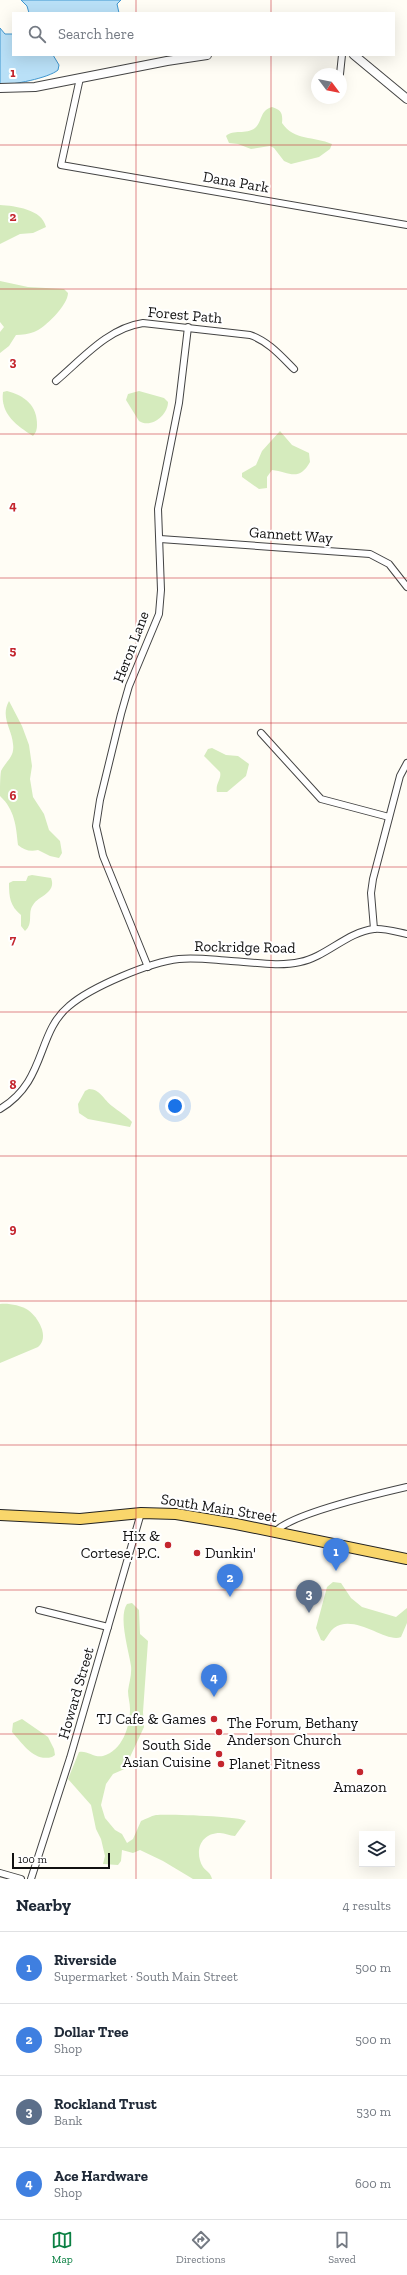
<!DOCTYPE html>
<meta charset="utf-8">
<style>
:root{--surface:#fff;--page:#f2f2f3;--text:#1f2937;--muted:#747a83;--line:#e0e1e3;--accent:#0b8043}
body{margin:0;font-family:"Zilla Slab",serif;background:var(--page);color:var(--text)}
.controls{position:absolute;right:12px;bottom:12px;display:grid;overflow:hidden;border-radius:0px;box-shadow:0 4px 16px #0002}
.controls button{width:36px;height:36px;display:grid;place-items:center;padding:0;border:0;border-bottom:1px solid var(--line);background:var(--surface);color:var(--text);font:20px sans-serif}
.compass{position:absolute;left:311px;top:68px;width:36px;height:36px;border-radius:50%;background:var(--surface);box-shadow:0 4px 16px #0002;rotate:122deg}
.scale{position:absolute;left:12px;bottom:10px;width:98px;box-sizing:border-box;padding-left:4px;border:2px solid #111;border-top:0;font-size:11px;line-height:14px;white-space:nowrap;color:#111;-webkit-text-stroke:3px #fff;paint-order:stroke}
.you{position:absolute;left:175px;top:1106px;width:14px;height:14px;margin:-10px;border:3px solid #fff;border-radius:50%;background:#1a73e8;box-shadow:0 0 0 6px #1a73e833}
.badge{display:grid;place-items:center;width:26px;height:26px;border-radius:50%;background:var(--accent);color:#fff;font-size:13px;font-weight:700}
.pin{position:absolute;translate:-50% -33px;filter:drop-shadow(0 1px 2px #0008)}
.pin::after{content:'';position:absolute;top:21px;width:14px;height:12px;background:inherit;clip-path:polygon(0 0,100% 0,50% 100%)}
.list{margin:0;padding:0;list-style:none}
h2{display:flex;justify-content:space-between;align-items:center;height:52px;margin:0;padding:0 16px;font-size:17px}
h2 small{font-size:13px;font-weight:400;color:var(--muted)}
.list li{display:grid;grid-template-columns:26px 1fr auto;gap:12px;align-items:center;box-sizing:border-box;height:72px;padding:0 16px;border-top:1px solid var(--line)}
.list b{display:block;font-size:15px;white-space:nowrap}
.list p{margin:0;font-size:13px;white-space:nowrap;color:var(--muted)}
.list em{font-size:13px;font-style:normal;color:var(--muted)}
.icon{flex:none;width:22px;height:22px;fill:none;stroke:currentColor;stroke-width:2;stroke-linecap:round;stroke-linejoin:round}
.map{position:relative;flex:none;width:407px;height:1879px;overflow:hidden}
.search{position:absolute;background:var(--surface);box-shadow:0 4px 16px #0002;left:12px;right:12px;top:12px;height:44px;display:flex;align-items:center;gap:10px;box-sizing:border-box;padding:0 14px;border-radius:0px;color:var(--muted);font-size:15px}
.sheet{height:340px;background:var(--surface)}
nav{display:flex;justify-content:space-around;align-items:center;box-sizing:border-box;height:56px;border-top:1px solid var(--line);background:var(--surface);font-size:11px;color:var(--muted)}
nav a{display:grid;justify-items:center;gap:2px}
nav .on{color:var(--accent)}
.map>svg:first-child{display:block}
.green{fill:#d5ebbd}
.water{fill:#b9e0f7;stroke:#3f96cf}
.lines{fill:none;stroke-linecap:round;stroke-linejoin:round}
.minor-casing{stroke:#444;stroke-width:8}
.tertiary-casing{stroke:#444;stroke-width:10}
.primary-casing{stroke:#222;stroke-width:12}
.minor{stroke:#fff;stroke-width:6}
.tertiary{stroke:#fff;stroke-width:8}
.primary{stroke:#f9d66b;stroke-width:10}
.grid{fill:none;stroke:#c4262e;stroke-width:1;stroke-opacity:0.55}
.poi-dot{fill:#c4262e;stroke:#fff;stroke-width:1.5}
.labels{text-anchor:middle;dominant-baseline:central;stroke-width:4;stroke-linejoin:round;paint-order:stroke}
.street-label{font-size:15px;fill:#111;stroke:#fff}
.poi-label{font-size:15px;fill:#111;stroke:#fff;text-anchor:end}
.grid-label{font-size:13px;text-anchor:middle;font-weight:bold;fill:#c4262e;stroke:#fff;stroke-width:4;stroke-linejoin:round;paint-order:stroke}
</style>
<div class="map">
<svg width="407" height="1879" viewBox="0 0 407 1879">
<rect width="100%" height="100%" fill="#fffdf5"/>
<g class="green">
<path d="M 272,107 C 281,110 283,113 282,123 C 294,141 314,136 332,144 L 330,149 L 319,157 L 291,164 L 284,161 L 274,148 L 270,146 L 251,149 L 238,144 L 229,143 L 226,136 C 233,129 246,135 255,128 C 263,121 259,111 272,107 Z"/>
<path d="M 0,205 C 15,206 42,209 46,227 L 33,233 L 20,234 L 0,244 Z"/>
<path d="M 0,281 L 28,287 L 64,289 L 68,293 C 68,305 45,328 34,332 C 29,334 22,335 16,335 L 9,346 L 0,353 L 0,332 L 4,327 L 0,322 Z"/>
<path d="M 7,391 C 25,396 37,405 37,425 C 37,429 36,433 33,436 C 17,426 0,414 3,392 Z"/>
<path d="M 139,391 L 164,398 L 168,402 C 168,415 151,429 139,421 L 126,400 L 128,394 Z"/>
<path d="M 280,431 L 292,445 L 309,453 L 310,462 C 299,482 289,472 272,470 L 267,477 L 267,488 L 259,489 L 242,477 L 242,473 L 256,465 L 262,451 Z"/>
<path d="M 9,701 L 22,726 L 29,745 L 32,766 L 30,779 L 33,797 L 44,814 L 49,830 L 60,841 L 62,853 L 59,858 L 50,856 L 38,850 C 30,852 24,850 18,845 C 16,826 15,810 0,796 C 0,789 0,777 1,771 C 6,761 15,757 13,744 C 12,729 0,717 9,701 Z"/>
<path d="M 212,748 L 226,755 L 238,756 L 249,764 L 246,776 L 227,792 L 217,792 C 215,784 222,779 220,772 L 204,756 L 208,749 Z"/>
<path d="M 32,875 L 51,878 C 57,893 38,896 33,905 C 27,913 34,923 25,931 L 21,926 L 21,915 C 10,906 9,897 9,883 L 13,881 L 26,881 L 28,876 Z"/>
<path d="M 89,1089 C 100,1089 104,1100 112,1106 C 119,1112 126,1115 132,1122 L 130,1127 L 88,1119 L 79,1113 L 78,1104 L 85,1091 Z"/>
<path d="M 0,1304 C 8,1303 20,1305 28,1310 C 38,1317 50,1337 38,1347 L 0,1363 Z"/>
<path d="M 333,1582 L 341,1583 L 351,1598 L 362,1607 L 396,1617 L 407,1608 L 407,1623 L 401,1637 C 387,1644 355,1613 334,1628 C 330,1631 328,1636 324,1641 L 321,1640 L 316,1628 L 327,1587 Z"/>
<path d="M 132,1603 L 139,1610 L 140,1634 L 148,1641 L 143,1712 L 144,1727 L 130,1757 L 129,1767 L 113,1774 L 106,1784 L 101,1805 L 105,1818 L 115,1830 L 122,1834 L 127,1843 L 133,1839 L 141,1821 C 146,1819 151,1816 156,1815 C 167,1814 239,1816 246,1821 L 235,1836 C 230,1836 225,1833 220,1833 C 200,1833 194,1852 203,1867 C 206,1871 211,1873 212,1879 L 193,1879 L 163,1861 L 140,1850 L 133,1853 L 122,1850 L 121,1861 L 118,1865 L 103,1864 L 105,1856 L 101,1839 L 96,1829 L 91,1805 L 68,1779 L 79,1752 C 87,1750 94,1758 103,1756 C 122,1751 130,1727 130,1709 C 130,1703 128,1697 128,1691 C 129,1683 132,1674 131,1666 C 129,1651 118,1617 127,1604 Z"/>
<path d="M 22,1719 L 48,1737 L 54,1749 L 55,1755 L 52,1757 C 34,1762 23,1744 12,1732 L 13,1723 Z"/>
</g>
<g class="water">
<polygon points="21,0 121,0 117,4 119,13 29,13 27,6"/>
<path d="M 0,28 L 5,34 L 13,34 L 13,55 L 53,55 L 59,65 L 58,70 C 49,78 12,85 0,85 Z"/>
</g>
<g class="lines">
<g class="minor-casing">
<g id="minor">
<polyline points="340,74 342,55"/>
<polyline points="80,78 61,165 407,225"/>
<path d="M 56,381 C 82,359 108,328 143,323 L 250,335 C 268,341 281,356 294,369"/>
<polyline points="160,539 370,554 389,564 407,587"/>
<polyline points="261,733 321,799 389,817"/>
<polyline points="374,929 371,893 373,879 400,776 407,763"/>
<polyline points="148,967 103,856 96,826 100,800 121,714 129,686 159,614 161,590 158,509 179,403 188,327"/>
<path d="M 0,1109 C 47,1081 36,1033 69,1006 C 91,987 150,962 179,959 C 196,957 214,960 231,961 C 253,962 278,967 300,962 C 326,957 347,932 374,929 C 384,928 397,932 407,934"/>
<path d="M 275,1532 C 290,1514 381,1493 407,1487"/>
<polyline points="39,1610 108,1627"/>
<polyline points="0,1873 21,1879"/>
<polyline points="31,1879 70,1758 141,1513"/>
</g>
</g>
<g class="tertiary-casing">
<g id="tertiary">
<polyline points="354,55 407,99"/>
<polyline points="0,88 35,87 167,61 207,55"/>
</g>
</g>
<g class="primary-casing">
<polyline id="primary" points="0,1515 80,1519 141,1513 176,1514 236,1524 407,1559"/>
</g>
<use href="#minor" class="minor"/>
<use href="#tertiary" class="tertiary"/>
<use href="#primary" class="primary"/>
</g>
<path class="grid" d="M 136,0 L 136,13M 271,0 L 271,13M 136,55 L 136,1879M 271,55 L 271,1879M 0,145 L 407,145M 0,289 L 407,289M 0,434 L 407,434M 0,578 L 407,578M 0,723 L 407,723M 0,867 L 407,867M 0,1012 L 407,1012M 0,1156 L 407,1156M 0,1301 L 407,1301M 0,1445 L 407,1445M 0,1590 L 407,1590M 0,1734 L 407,1734"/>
<g class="poi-dot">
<circle cx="168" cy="1545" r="4"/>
<circle cx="197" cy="1553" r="4"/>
<circle cx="214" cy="1719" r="4"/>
<circle cx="219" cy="1732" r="4"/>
<circle cx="219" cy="1754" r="4"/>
<circle cx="221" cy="1764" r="4"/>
<circle cx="360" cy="1772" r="4"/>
</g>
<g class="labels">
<g class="street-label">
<text transform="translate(236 182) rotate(10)">Dana Park</text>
<text transform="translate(185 315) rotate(5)">Forest Path</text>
<text transform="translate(291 535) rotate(4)">Gannett Way</text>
<text transform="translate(131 647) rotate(-69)">Heron Lane</text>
<text transform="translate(245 947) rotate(1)">Rockridge Road</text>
<text transform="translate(219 1508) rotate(9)">South Main Street</text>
<text transform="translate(76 1693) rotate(-74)">Howard Street</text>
</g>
<g class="poi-label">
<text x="160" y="1536">Hix &amp;<tspan x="160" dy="17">Cortese, P.C.</tspan></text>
<text x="205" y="1553" text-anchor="start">Dunkin'</text>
<text x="206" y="1719">TJ Cafe &amp; Games</text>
<text x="227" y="1723" text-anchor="start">The Forum, Bethany<tspan x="227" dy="17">Anderson Church</tspan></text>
<text x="211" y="1745">South Side<tspan x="211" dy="17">Asian Cuisine</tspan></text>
<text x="229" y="1764" text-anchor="start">Planet Fitness</text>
<text x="360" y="1787" text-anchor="middle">Amazon</text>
</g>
</g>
<g class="grid-label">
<text x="13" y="77">1</text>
<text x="13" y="221">2</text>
<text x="13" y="366">3</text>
<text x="13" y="510">4</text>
<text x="13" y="655">5</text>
<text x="13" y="800">6</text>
<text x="13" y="944">7</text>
<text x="13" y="1089">8</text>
<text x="13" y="1233">9</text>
</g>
</svg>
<div class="controls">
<button><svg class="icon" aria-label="layers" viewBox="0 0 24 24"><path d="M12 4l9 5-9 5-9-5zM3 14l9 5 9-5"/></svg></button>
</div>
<svg class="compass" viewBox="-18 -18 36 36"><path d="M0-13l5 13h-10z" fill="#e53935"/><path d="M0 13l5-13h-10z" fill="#747a83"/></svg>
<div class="scale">100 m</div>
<div class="you"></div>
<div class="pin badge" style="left:336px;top:1571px;background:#3f7fe0">1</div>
<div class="pin badge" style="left:230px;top:1597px;background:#3f7fe0">2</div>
<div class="pin badge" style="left:309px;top:1613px;background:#5c6f8a">3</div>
<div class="pin badge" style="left:214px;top:1697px;background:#3f7fe0">4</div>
<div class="search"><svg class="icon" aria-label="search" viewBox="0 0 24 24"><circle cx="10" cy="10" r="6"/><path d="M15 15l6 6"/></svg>Search here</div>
</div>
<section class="sheet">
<h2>Nearby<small>4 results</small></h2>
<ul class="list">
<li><span class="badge" style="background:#3f7fe0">1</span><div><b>Riverside</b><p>Supermarket · South Main Street</p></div><em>500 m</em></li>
<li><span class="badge" style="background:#3f7fe0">2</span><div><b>Dollar Tree</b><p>Shop</p></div><em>500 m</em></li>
<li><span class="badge" style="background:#5c6f8a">3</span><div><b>Rockland Trust</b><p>Bank</p></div><em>530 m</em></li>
<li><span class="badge" style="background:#3f7fe0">4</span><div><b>Ace Hardware</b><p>Shop</p></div><em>600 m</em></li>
</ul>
</section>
<nav>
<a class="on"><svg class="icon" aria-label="map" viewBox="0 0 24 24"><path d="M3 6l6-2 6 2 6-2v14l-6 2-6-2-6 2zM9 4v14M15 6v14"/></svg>Map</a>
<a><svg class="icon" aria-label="directions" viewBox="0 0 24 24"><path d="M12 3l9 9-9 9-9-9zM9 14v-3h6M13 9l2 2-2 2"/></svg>Directions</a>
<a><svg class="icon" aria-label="saved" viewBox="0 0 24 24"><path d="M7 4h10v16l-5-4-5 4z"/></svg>Saved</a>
</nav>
